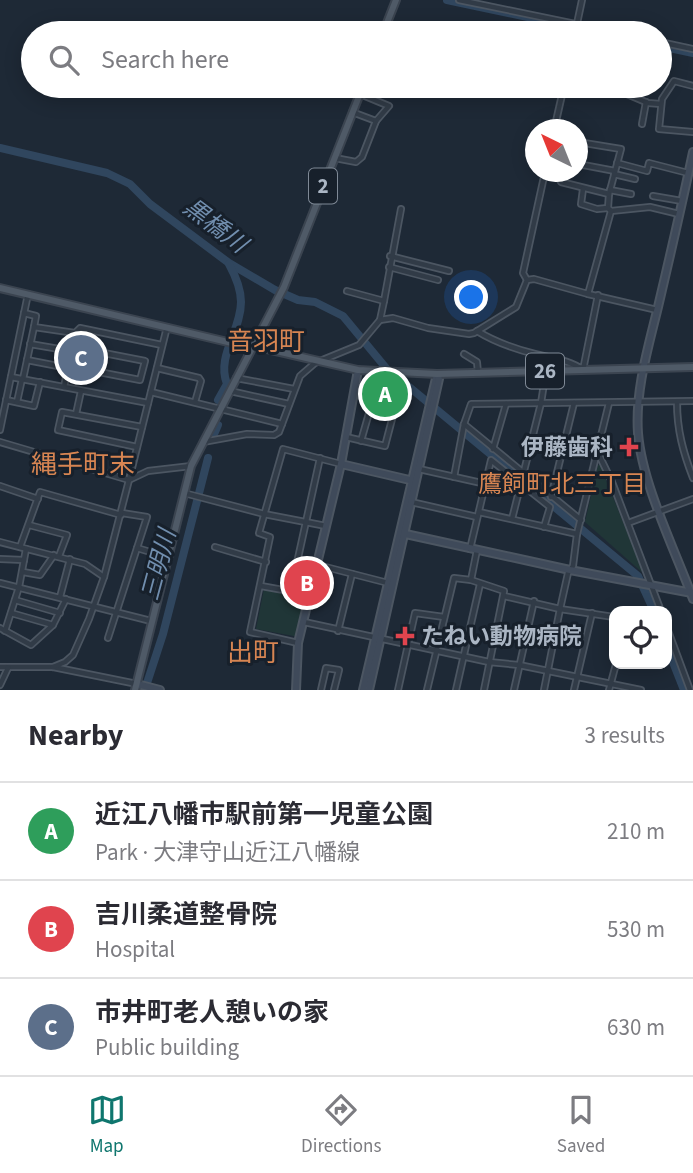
<!DOCTYPE html>
<meta charset="utf-8">
<style>
:root{--surface:#fff;--page:#f2f2f3;--text:#2b2b33;--muted:#7c7c81;--line:#e1e1e2;--accent:#0f766e}
body{margin:0;font-family:"Source Sans 3","Noto Sans JP",sans-serif;background:var(--page);color:var(--text)}
.controls{position:absolute;right:21px;bottom:21px;display:grid;overflow:hidden;border-radius:14px;box-shadow:0 4px 18px #0003}
.controls button{width:63px;height:63px;display:grid;place-items:center;padding:0;border:0;border-bottom:2px solid var(--line);background:var(--surface);color:var(--text);font:35px sans-serif}
.compass{position:absolute;left:525px;top:119px;width:63px;height:63px;border-radius:50%;background:var(--surface);box-shadow:0 4px 18px #0003;rotate:317deg}
.you{position:absolute;left:472px;top:298px;width:24px;height:24px;margin:-18px;border:5px solid #fff;border-radius:50%;background:#1a73e8;box-shadow:0 0 0 10px #1a73e833}
.badge{display:grid;place-items:center;width:46px;height:46px;border-radius:50%;background:var(--accent);color:#fff;font-size:23px;font-weight:700}
.pin{position:absolute;translate:-50% -50%;border:4px solid #fff;box-shadow:0 2px 7px #0006}
.list{margin:0;padding:0;list-style:none}
h2{display:flex;justify-content:space-between;align-items:center;height:91px;margin:0;padding:0 28px;font-size:30px}
h2 small{font-size:23px;font-weight:400;color:var(--muted)}
.list li{display:grid;grid-template-columns:46px 1fr auto;gap:21px;align-items:center;box-sizing:border-box;height:98px;padding:0 28px;border-top:2px solid var(--line)}
.list b{display:block;font-size:26px;white-space:nowrap}
.list p{margin:0;font-size:23px;white-space:nowrap;color:var(--muted)}
.list em{font-size:23px;font-style:normal;color:var(--muted)}
.icon{flex:none;width:38px;height:38px;fill:none;stroke:currentColor;stroke-width:2;stroke-linecap:round;stroke-linejoin:round}
.map{position:relative;flex:none;width:693px;height:690px;overflow:hidden}
.search{position:absolute;background:var(--surface);box-shadow:0 4px 18px #0003;left:21px;right:21px;top:21px;height:77px;display:flex;align-items:center;gap:18px;box-sizing:border-box;padding:0 24px;border-radius:38px;color:var(--muted);font-size:26px}
.sheet{height:385px;background:var(--surface)}
nav{display:flex;justify-content:space-around;align-items:center;box-sizing:border-box;height:98px;border-top:2px solid var(--line);background:var(--surface);font-size:19px;color:var(--muted)}
nav a{display:grid;justify-items:center;gap:4px}
nav .on{color:var(--accent)}
.map>svg:first-child{display:block}
.green{fill:#203637}
.lines{fill:none;stroke-linecap:round;stroke-linejoin:round}
.river{stroke:#30465e;stroke-width:8}
.street-casing{stroke:#4c5662;stroke-width:8}
.secondary-casing{stroke:#4c5662;stroke-width:10}
.primary-casing{stroke:#3b4450;stroke-width:10}
.street{stroke:#313b47;stroke-width:4.5}
.secondary{stroke:#3f4a5a;stroke-width:6}
.primary{stroke:#4f5a67;stroke-width:6}
.health-dot{fill:#e0444e;stroke:#17202b;stroke-width:2.5}
.labels{text-anchor:middle;dominant-baseline:central;stroke-width:6;stroke-linejoin:round;paint-order:stroke}
.shield{fill:#17202b;stroke:#7f8996;stroke-width:2}
.shield-label{font-size:21px;font-weight:bold;fill:#abb6c4}
.poi-label{font-size:23px;font-weight:bold;fill:#abb6c4;stroke:#17202b;text-anchor:end}
.water-label{font-size:24px;font-style:italic;fill:#718eae;stroke:#17202b}
.neighbourhood-label{font-size:24px;fill:#d78552;stroke:#17202b}
.quarter-label{font-size:26px;fill:#d78552;stroke:#17202b}
</style>
<div class="map">
<svg width="693" height="690" viewBox="0 0 693 690">
<rect width="100%" height="100%" fill="#1e2936"/>
<g class="green">
<polygon points="598,465 600,465 644,574 585,522"/>
<polygon points="267,588 305,596 308,600 299,637 256,629 264,589"/>
</g>
<g class="lines">
<g class="river">
<polyline points="447,0 575,27"/>
<polyline points="579,28 602,33"/>
<polyline points="660,46 693,53"/>
<polyline points="0,148 107,173 130,184 150,204 229,263 275,290 298,300 315,302 343,316 386,368"/>
<polyline points="402,381 638,576 654,611"/>
<path d="M 218,400 L 227,384 C 216,356 241,331 241,302 C 241,289 235,275 229,264"/>
<polyline points="212,439 218,425"/>
<polyline points="667,647 684,690"/>
<polyline points="147,683 163,634 208,458"/>
</g>
<g class="street-casing">
<g id="street">
<polyline points="459,0 619,33"/>
<polyline points="575,33 582,0"/>
<polyline points="660,42 693,49"/>
<polyline points="608,86 648,103 661,104"/>
<polyline points="693,86 674,81 662,99 659,129 693,132"/>
<polyline points="352,112 376,121"/>
<polyline points="642,124 646,102"/>
<polyline points="554,130 564,86"/>
<polyline points="578,142 621,149 609,194 608,208 611,211"/>
<polyline points="335,158 356,162 362,157 376,121 389,106 360,94"/>
<polyline points="617,163 647,171 649,163 688,173"/>
<polyline points="578,164 615,171"/>
<polyline points="556,172 561,182 609,194"/>
<polyline points="614,174 635,179"/>
<polyline points="583,189 581,204 597,209 608,208"/>
<polyline points="610,190 631,194"/>
<polyline points="653,196 682,201"/>
<polyline points="611,211 650,207 679,214"/>
<polyline points="390,256 449,271"/>
<polyline points="389,267 438,280"/>
<polyline points="527,280 523,273 545,172"/>
<polyline points="347,291 384,301 401,209"/>
<polyline points="588,294 657,310"/>
<polyline points="24,313 36,316 34,327 75,333 80,328 162,345"/>
<polyline points="380,320 384,301"/>
<path d="M 477,331 C 495,342 515,349 535,354 C 551,358 570,360 583,370 L 598,295"/>
<polyline points="30,344 71,351"/>
<polyline points="464,354 477,362 478,373"/>
<polyline points="27,360 68,368"/>
<polyline points="68,366 140,380 145,361 73,347"/>
<polyline points="157,368 199,378 201,381 195,402"/>
<polyline points="11,377 148,403"/>
<polyline points="236,378 294,389"/>
<polyline points="23,379 34,327"/>
<polyline points="64,387 75,333"/>
<polyline points="230,391 289,404"/>
<polyline points="151,392 282,424"/>
<polyline points="6,400 34,406 40,382"/>
<polyline points="17,402 22,379"/>
<path d="M 677,402 C 677,430 683,452 693,478"/>
<polyline points="76,414 81,391"/>
<polyline points="464,424 581,520"/>
<polyline points="0,430 28,294"/>
<polyline points="346,437 385,446 396,404 373,399 361,441"/>
<polyline points="0,442 129,480 167,327"/>
<polyline points="203,442 247,434 274,435 279,432 300,376 315,363 359,345 380,320 393,318 428,328 469,334 474,333 516,307 527,280 534,279 588,294 611,211"/>
<polyline points="137,447 58,430 62,412 142,427"/>
<polyline points="493,449 506,404"/>
<polyline points="598,453 612,482 661,611"/>
<polyline points="419,469 486,484"/>
<polyline points="454,477 464,424 471,404 693,401"/>
<polyline points="0,486 38,499"/>
<polyline points="184,493 264,514 326,526"/>
<polyline points="551,497 574,403"/>
<polyline points="411,502 477,517"/>
<polyline points="479,512 577,534"/>
<polyline points="512,519 541,403 546,371"/>
<polyline points="628,523 693,499"/>
<polyline points="29,525 67,535 59,556"/>
<polyline points="0,542 85,564 104,577"/>
<polyline points="20,547 40,492 121,515"/>
<polyline points="215,547 266,562"/>
<polyline points="137,548 167,557"/>
<polyline points="470,549 491,460 550,507 544,527"/>
<polyline points="0,559 24,560"/>
<polyline points="318,565 388,583"/>
<polyline points="23,572 40,575 54,555"/>
<polyline points="471,580 477,550"/>
<polyline points="0,583 151,621"/>
<polyline points="261,586 311,595"/>
<polyline points="291,590 320,458"/>
<polyline points="504,596 560,609 614,617"/>
<polyline points="60,597 70,559"/>
<polyline points="15,600 60,613"/>
<polyline points="11,613 53,625"/>
<polyline points="304,622 489,662 519,665 641,690"/>
<polyline points="0,628 31,645 53,625 66,599"/>
<polyline points="667,628 690,690"/>
<polyline points="5,631 19,587 26,549"/>
<polyline points="338,631 352,574"/>
<polyline points="108,638 147,517 122,513"/>
<polyline points="298,643 250,632 270,537 259,533 283,449 341,464"/>
<polyline points="0,667 53,667 137,684"/>
<polyline points="53,667 65,662 73,655 89,619 104,577 129,480 148,471 191,466"/>
<polyline points="0,685 8,668"/>
<polyline points="321,690 326,668 339,670 334,690"/>
<polyline points="398,690 415,613 444,617"/>
<polyline points="427,690 454,578 471,580 504,591 484,690"/>
<polyline points="456,690 480,584"/>
<polyline points="514,690 534,601"/>
<polyline points="544,690 560,609 568,573 573,566 577,534 609,403"/>
<polyline points="574,690 592,613"/>
<polyline points="609,690 616,664"/>
</g>
</g>
<g class="secondary-casing">
<g id="secondary">
<path d="M 693,152 C 682,204 670,256 658,307 C 648,348 635,391 638,433 C 642,484 675,550 693,599"/>
<polyline points="341,464 414,481"/>
<polyline points="401,533 570,570 692,593"/>
<polyline points="137,684 160,690"/>
<polyline points="296,690 298,643 341,464 358,370"/>
<polyline points="363,690 437,374"/>
<polyline points="369,690 439,379 437,374"/>
</g>
</g>
<g class="primary-casing">
<g id="primary">
<polyline points="383,33 396,0"/>
<polyline points="0,288 232,343 254,346 358,370 437,374 693,367"/>
<polyline points="135,690 191,466 284,287 363,86"/>
</g>
</g>
<use href="#street" class="street"/>
<use href="#secondary" class="secondary"/>
<use href="#primary" class="primary"/>
</g>
<g class="health-dot">
<path d="M625.5 436.5h7v7h7v7h-7v7h-7v-7h-7v-7h7z"/>
<path d="M401.5 625.5h7v7h7v7h-7v7h-7v-7h-7v-7h7z"/>
</g>
<g class="labels">
<g class="shield">
<rect x="309" y="168.5" width="28" height="35" rx="5"/>
<rect x="526" y="353.5" width="38" height="35" rx="5"/>
</g>
<g class="shield-label">
<text x="323" y="186">2</text>
<text x="545" y="371">26</text>
</g>
<g class="poi-label">
<text x="613" y="447">伊藤歯科</text>
<text x="421" y="636" text-anchor="start">たねい動物病院</text>
</g>
<g class="water-label">
<text transform="translate(215 226) rotate(37)">黒橋川</text>
<text transform="translate(159 565) rotate(-75)">三明川</text>
</g>
<g class="neighbourhood-label">
<text x="562" y="484">鷹飼町北三丁目</text>
</g>
<g class="quarter-label">
<text x="266" y="341">音羽町</text>
<text x="83" y="464">縄手町末</text>
<text x="253" y="652">出町</text>
</g>
</g>
</svg>
<div class="controls">
<button><svg class="icon" aria-label="locate" viewBox="0 0 24 24"><circle cx="12" cy="12" r="6"/><path d="M12 2v4M12 18v4M2 12h4M18 12h4"/></svg></button>
</div>
<svg class="compass" viewBox="-18 -18 36 36"><path d="M0-13l5 13h-10z" fill="#e53935"/><path d="M0 13l5-13h-10z" fill="#7c7c81"/></svg>
<div class="you"></div>
<div class="pin badge" style="left:385px;top:394px;background:#2e9e5b">A</div>
<div class="pin badge" style="left:307px;top:583px;background:#e0444e">B</div>
<div class="pin badge" style="left:81px;top:358px;background:#5c6f8a">C</div>
<div class="search"><svg class="icon" aria-label="search" viewBox="0 0 24 24"><circle cx="10" cy="10" r="6"/><path d="M15 15l6 6"/></svg>Search here</div>
</div>
<section class="sheet">
<h2>Nearby<small>3 results</small></h2>
<ul class="list">
<li><span class="badge" style="background:#2e9e5b">A</span><div><b>近江八幡市駅前第一児童公園</b><p>Park · 大津守山近江八幡線</p></div><em>210 m</em></li>
<li><span class="badge" style="background:#e0444e">B</span><div><b>吉川柔道整骨院</b><p>Hospital</p></div><em>530 m</em></li>
<li><span class="badge" style="background:#5c6f8a">C</span><div><b>市井町老人憩いの家</b><p>Public building</p></div><em>630 m</em></li>
</ul>
</section>
<nav>
<a class="on"><svg class="icon" aria-label="map" viewBox="0 0 24 24"><path d="M3 6l6-2 6 2 6-2v14l-6 2-6-2-6 2zM9 4v14M15 6v14"/></svg>Map</a>
<a><svg class="icon" aria-label="directions" viewBox="0 0 24 24"><path d="M12 3l9 9-9 9-9-9zM9 14v-3h6M13 9l2 2-2 2"/></svg>Directions</a>
<a><svg class="icon" aria-label="saved" viewBox="0 0 24 24"><path d="M7 4h10v16l-5-4-5 4z"/></svg>Saved</a>
</nav>
